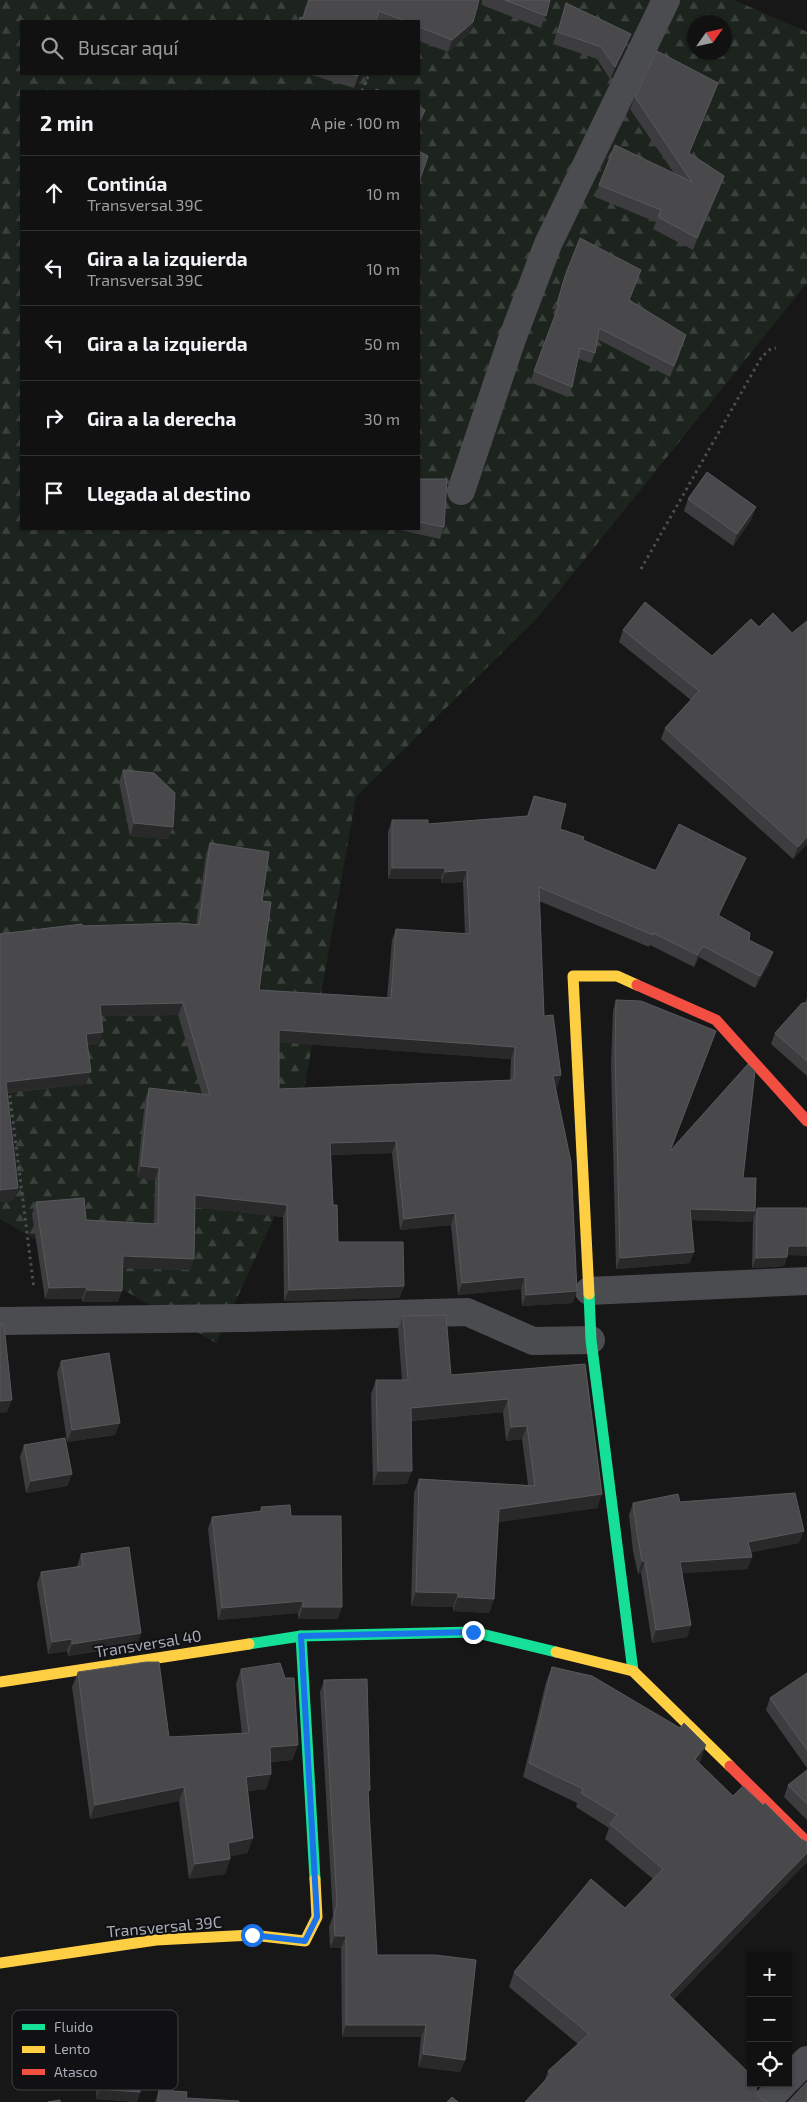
<!DOCTYPE html>
<html lang="es">
<meta charset="utf-8">
<style>
:root{--surface:#111;--page:#1e1f1f;--text:#f1f3f6;--muted:#9c9d9f;--line:#303131}
body{margin:0;font-family:"Exo 2",sans-serif;background:var(--page);color:var(--text)}
.controls{position:absolute;right:15px;bottom:15px;display:grid;overflow:hidden;border-radius:0px;box-shadow:0 1px 4px #0004}
.controls button{width:45px;height:45px;display:grid;place-items:center;padding:0;border:0;border-bottom:1px solid var(--line);background:var(--surface);color:var(--text);font:25px sans-serif}
.compass{position:absolute;left:687px;top:15px;width:45px;height:45px;border-radius:50%;background:var(--surface);box-shadow:0 1px 4px #0004;rotate:56deg}
.stop{position:absolute;width:15px;height:15px;margin:-11px;border:4px solid #1a73e8;border-radius:50%;background:#fff}
.stop.end{background:#1a73e8;border-color:#fff;box-shadow:0 1px 5px #0008}
.list{margin:0;padding:0;list-style:none}
h2{display:flex;justify-content:space-between;align-items:center;height:65px;margin:0;padding:0 20px;font-size:21px}
h2 small{font-size:16px;font-weight:400;color:var(--muted)}
.list li{display:grid;grid-template-columns:32px 1fr auto;gap:15px;align-items:center;box-sizing:border-box;height:75px;padding:0 20px;border-top:1px solid var(--line)}
.list b{display:block;font-size:19px;white-space:nowrap}
.list p{margin:0;font-size:16px;white-space:nowrap;color:var(--muted)}
.list em{font-size:16px;font-style:normal;color:var(--muted)}
.icon{flex:none;width:28px;height:28px;fill:none;stroke:currentColor;stroke-width:2;stroke-linecap:round;stroke-linejoin:round}
.map{position:relative;flex:none;width:807px;height:2102px;overflow:hidden}
.search{position:absolute;background:var(--surface);box-shadow:0 1px 4px #0004;left:20px;top:20px;width:400px;height:55px;display:flex;align-items:center;gap:12px;box-sizing:border-box;padding:0 18px;border-radius:0px;color:var(--muted);font-size:19px}
.panel{position:absolute;background:var(--surface);box-shadow:0 1px 4px #0004;left:20px;top:90px;width:400px;height:440px;border-radius:0px}
.map>svg:first-child{display:block}
.forest{fill:url(#forest-firs);fill-rule:evenodd}
.lines{fill:none;stroke-linecap:round;stroke-linejoin:round}
.path{stroke:#4d4e52;stroke-width:3;stroke-dasharray:2.5 4;stroke-linecap:butt}
.street{stroke:#4b4c50;stroke-width:28}
.fast{stroke:#16e098;stroke-width:11}
.slow{stroke:#ffcf43;stroke-width:11}
.jam{stroke:#f24e42;stroke-width:11}
.wall{fill:#3d3d3f;fill-rule:evenodd}
.shaded-wall{fill:#29292a}
.building{fill:#49494c;stroke:#58595d;fill-rule:evenodd}
.route{stroke:#1a73e8;stroke-width:6}
.labels{text-anchor:middle;dominant-baseline:central;stroke-width:4;stroke-linejoin:round;paint-order:stroke}
.street-label{font-size:16px;fill:#a8adb8;stroke:#111113}
.key{fill:#111113;stroke:#3e4045;stroke-width:1}
.key-label{font-size:14px;fill:#a8adb8}
</style>
<div class="map">
<svg width="807" height="2102" viewBox="0 0 807 2102">
<defs>
<pattern id="forest-firs" width="22" height="20" patternUnits="userSpaceOnUse" patternTransform="scale(1.25)"><rect width="22" height="20" fill="#1d241e"/><path d="M5 1l3.5 6h-7zM16 11l3.5 6h-7z" fill="#3b413d"/></pattern>
</defs>
<rect width="100%" height="100%" fill="#171717"/>
<path class="forest" d="M 0,0 L 734,0 L 807,32 L 807,283 L 539,616 L 356,797 L 286,1192 L 216,1343 L 0,1219 ZM 21,21 L 419,21 L 419,74 L 21,74 ZM 694,22 L 724,22 L 724,52 L 694,52 ZM 21,91 L 419,91 L 419,529 L 21,529 Z"/>
<g class="lines">
<g class="path">
<polyline points="362,91 369,74"/>
<polyline points="641,569 761,358 769,350 776,348"/>
<polyline points="9,1089 34,1289"/>
</g>
<g class="street">
<polyline points="461,491 512,339 548,244 666,0"/>
<polyline points="589,1291 807,1281"/>
<polyline points="0,1321 242,1318 467,1312 533,1341 591,1340"/>
<polyline points="788,2079 807,2060"/>
<polyline points="766,2102 784,2083"/>
</g>
<g class="fast">
<polyline points="589,1294 591,1340 633,1671"/>
<polyline points="301,1636 315,1879"/>
<polyline points="249,1644 301,1636 473,1632 556,1652"/>
</g>
<g class="slow">
<polyline points="589,1294 573,976 617,976 637,985"/>
<polyline points="556,1652 633,1671 730,1766"/>
<polyline points="0,1682 249,1644"/>
<polyline points="0,1963 156,1940 252,1935 305,1941 317,1917 315,1879"/>
</g>
<g class="jam">
<polyline points="637,985 716,1020 807,1121"/>
<polyline points="730,1766 807,1842"/>
</g>
</g>
<g class="wall">
<polygon points="308,0 479,0 473,22 469,34 448,52 419,41 419,21 299,21 302,18"/>
<polygon points="482,0 550,0 541,28 482,5"/>
<polygon points="566,3 626,46 610,79 597,59 553,44"/>
<polygon points="308,74 359,74 354,88"/>
<polygon points="718,83 689,153 724,176 720,188 693,250 653,229 656,222 595,197 599,185 674,173 630,109 635,97"/>
<polygon points="565,276 630,300 686,335 670,377 597,339 595,353 591,363 578,359 572,387 568,397 530,382 555,315 553,314"/>
<polygon points="419,479 444,527 440,539 400,530 400,529 419,529"/>
<polygon points="688,499 756,507 751,520 733,546 684,511"/>
<polygon points="645,602 807,844 793,859 661,739 665,728 691,700 619,642 623,630"/>
<polygon points="123,770 168,839 130,836 119,782"/>
<path d="M 534,796 L 560,829 L 583,840 L 656,870 L 746,858 L 741,869 L 719,916 L 749,940 L 773,952 L 769,964 L 755,988 L 699,957 L 694,967 L 650,945 L 649,947 L 539,901 L 544,1016 L 561,1075 L 557,1087 L 556,1087 L 573,1303 L 522,1306 L 521,1289 L 458,1295 L 451,1225 L 400,1230 L 392,1153 L 331,1155 L 333,1205 L 338,1242 L 404,1286 L 399,1298 L 284,1301 L 283,1217 L 195,1207 L 190,1270 L 123,1268 L 118,1302 L 82,1302 L 82,1299 L 45,1299 L 32,1214 L 36,1202 L 86,1220 L 154,1224 L 155,1180 L 137,1178 L 145,1100 L 149,1088 L 202,1094 L 178,1015 L 102,1016 L 99,1043 L 88,1045 L 86,1084 L 7,1093 L 18,1188 L 13,1200 L 0,1202 L 0,934 L 82,926 L 196,925 L 206,854 L 210,843 L 262,901 L 259,990 L 387,998 L 392,940 L 396,929 L 465,934 L 463,882 L 441,883 L 441,879 L 388,879 L 388,832 L 392,820 L 428,824 L 527,816 ZM 279,1042 L 511,1059 L 510,1080 L 279,1089 Z"/>
<polygon points="807,997 807,1076 771,1044 775,1033 805,1003"/>
<polygon points="616,1000 671,1150 743,1178 755,1211 751,1222 691,1220 690,1263 616,1269 611,1064 613,1011"/>
<polygon points="757,1208 787,1257 784,1266 752,1268 753,1218"/>
<polygon points="403,1316 451,1375 585,1364 602,1494 597,1508 498,1522 494,1599 489,1613 453,1611 453,1607 411,1606 414,1493 419,1479 528,1485 522,1439 506,1441 503,1412 411,1421 407,1484 373,1485 371,1394 376,1380 402,1380 398,1329"/>
<polygon points="61,1361 115,1435 67,1442 57,1373"/>
<polygon points="24,1445 72,1474 67,1486 26,1493 20,1457"/>
<polygon points="680,1502 799,1543 751,1552 752,1557 747,1569 682,1573 691,1625 687,1637 652,1643 641,1573 638,1574 633,1551 629,1515 633,1503"/>
<polygon points="261,1507 291,1516 338,1619 298,1619 298,1613 218,1620 208,1529 212,1517 260,1512"/>
<polygon points="81,1554 141,1633 137,1645 68,1656 67,1651 48,1654 37,1584 41,1572 77,1567"/>
<polygon points="552,1667 701,1760 699,1763 733,1796 763,1805 801,1839 807,1842 807,1862 673,2000 544,2082 548,2071 578,2044 509,1987 514,1972 625,1908 653,1879 605,1839 609,1828 576,1807 577,1803 523,1777 546,1682"/>
<polygon points="241,1669 298,1745 292,1760 271,1762 271,1774 266,1789 248,1791 253,1838 247,1853 230,1856 230,1859 225,1874 189,1879 179,1801 90,1819 72,1687 78,1672 169,1737 242,1734 236,1684"/>
<polygon points="807,1673 807,1768 766,1710 770,1698"/>
<polygon points="324,1680 370,1790 368,1795 377,1955 465,2060 460,2072 418,2067 421,2037 342,2037 341,1948 330,1948 329,1927 333,1916 320,1692"/>
<polygon points="807,1770 807,1820 784,1797 788,1785"/>
<polygon points="102,2053 140,2092 137,2102 96,2099 98,2064"/>
<polygon points="159,2090 186,2098 239,2102 155,2102"/>
</g>
<g class="shaded-wall">
<polygon points="473,22 469,34 448,52 452,40"/>
<polygon points="631,34 626,46 610,79 615,67"/>
<polygon points="718,83 714,95 684,165 689,153"/>
<polygon points="724,176 720,188 693,250 697,238"/>
<polygon points="756,507 751,520 733,546 737,534"/>
<polygon points="134,823 173,827 168,839 130,836"/>
<polygon points="807,837 807,844 793,859 798,847"/>
<polygon points="746,858 741,869 713,927 718,915"/>
<polygon points="392,868 445,868 441,879 388,879"/>
<polygon points="467,870 463,882 441,883 445,872"/>
<polygon points="703,946 699,957 694,967 698,955"/>
<polygon points="773,952 769,964 755,988 760,976"/>
<polygon points="183,1003 178,1015 96,1016 100,1005"/>
<polygon points="279,1030 515,1047 511,1059 275,1042"/>
<polygon points="103,1032 99,1043 82,1045 86,1034"/>
<polygon points="91,1072 86,1084 2,1093 6,1082"/>
<polygon points="561,1075 557,1087 549,1088 553,1076"/>
<polygon points="396,1141 392,1153 326,1155 330,1143"/>
<polygon points="141,1166 159,1168 155,1180 137,1178"/>
<polygon points="18,1188 13,1200 0,1202 0,1190"/>
<polygon points="195,1195 287,1205 283,1217 191,1207"/>
<polygon points="690,1209 755,1211 751,1222 686,1220"/>
<polygon points="455,1213 451,1225 400,1230 404,1219"/>
<polygon points="788,1246 807,1246 807,1256 784,1255"/>
<polygon points="694,1252 690,1263 616,1269 620,1258"/>
<polygon points="123,1256 194,1259 190,1270 119,1268"/>
<polygon points="787,1257 784,1266 752,1268 756,1258"/>
<polygon points="525,1277 521,1289 458,1295 462,1283"/>
<polygon points="404,1286 399,1298 284,1301 289,1290"/>
<polygon points="86,1287 82,1299 45,1299 49,1288"/>
<polygon points="87,1290 122,1291 118,1302 82,1302"/>
<polygon points="577,1291 573,1303 522,1306 526,1295"/>
<polygon points="508,1399 503,1412 406,1421 411,1408"/>
<polygon points="12,1400 7,1412 0,1413 0,1401"/>
<polygon points="120,1423 115,1435 67,1442 72,1430"/>
<polygon points="527,1426 522,1439 506,1441 511,1427"/>
<polygon points="378,1471 412,1471 407,1484 373,1485"/>
<polygon points="72,1474 67,1486 26,1493 31,1481"/>
<polygon points="602,1494 597,1508 494,1523 499,1509"/>
<polygon points="804,1531 799,1543 744,1554 748,1542"/>
<polygon points="752,1557 747,1569 675,1574 680,1562"/>
<polygon points="642,1561 645,1561 641,1573 638,1574"/>
<polygon points="416,1592 458,1593 453,1607 411,1606"/>
<polygon points="458,1597 494,1599 489,1613 453,1611"/>
<polygon points="303,1601 298,1613 218,1620 222,1608"/>
<polygon points="303,1607 342,1607 338,1619 298,1619"/>
<polygon points="691,1625 687,1637 652,1643 656,1630"/>
<polygon points="141,1633 137,1645 68,1656 72,1644"/>
<polygon points="72,1639 67,1651 48,1654 52,1642"/>
<polygon points="298,1745 292,1760 265,1762 270,1747"/>
<polygon points="706,1745 701,1760 690,1774 695,1759"/>
<polygon points="271,1774 266,1789 241,1792 246,1777"/>
<polygon points="184,1787 179,1801 90,1819 95,1805"/>
<polygon points="253,1838 247,1853 223,1858 228,1843"/>
<polygon points="807,1853 807,1862 664,2010 669,1995"/>
<polygon points="230,1859 225,1874 189,1879 195,1864"/>
<polygon points="335,1936 346,1936 341,1948 330,1948"/>
<polygon points="346,2025 426,2025 421,2037 342,2037"/>
<polygon points="423,2054 465,2060 460,2072 418,2067"/>
<polygon points="99,2089 140,2092 137,2102 96,2099"/>
</g>
<g class="building">
<polygon points="309,0 479,0 473,22 452,40 419,27 419,21 405,21 379,11 376,21 299,21 300,17 303,18"/>
<polygon points="505,0 550,0 546,16"/>
<polygon points="566,3 631,34 615,67 601,47 558,32"/>
<polygon points="657,51 718,83 689,153 724,176 697,238 658,217 661,210 599,185 615,145 692,182 635,97"/>
<polygon points="350,74 359,74 358,76"/>
<polygon points="376,89 381,91 375,91"/>
<polygon points="419,107 425,110 419,123"/>
<polygon points="419,151 428,156 419,182"/>
<polygon points="580,238 641,270 629,300 686,335 674,366 599,328 595,353 580,348 572,387 534,371 559,305 557,304 565,276"/>
<polygon points="707,472 756,507 737,534 688,499"/>
<polygon points="419,479 447,479 444,527 419,522"/>
<polygon points="645,602 712,656 751,619 759,627 773,613 792,633 807,621 807,837 798,847 665,728 699,691 623,630"/>
<polygon points="123,770 154,773 175,793 173,827 134,823"/>
<path d="M 534,796 L 566,804 L 560,829 L 584,837 L 583,840 L 653,870 L 656,870 L 679,824 L 746,858 L 718,915 L 750,933 L 749,940 L 773,952 L 760,976 L 703,946 L 698,955 L 653,933 L 653,935 L 539,887 L 544,1016 L 553,1015 L 561,1075 L 553,1076 L 571,1162 L 577,1291 L 526,1295 L 525,1277 L 462,1283 L 455,1213 L 404,1219 L 396,1141 L 330,1143 L 333,1205 L 337,1205 L 338,1242 L 403,1242 L 404,1286 L 289,1290 L 287,1205 L 195,1195 L 194,1259 L 123,1256 L 122,1291 L 87,1290 L 86,1287 L 49,1288 L 36,1202 L 84,1198 L 86,1220 L 158,1224 L 159,1168 L 141,1166 L 149,1088 L 210,1095 L 183,1003 L 100,1005 L 103,1032 L 86,1034 L 91,1072 L 6,1082 L 18,1188 L 0,1190 L 0,934 L 82,924 L 82,926 L 180,923 L 199,925 L 210,843 L 269,852 L 262,901 L 271,902 L 259,990 L 391,998 L 396,929 L 470,934 L 467,870 L 445,872 L 445,868 L 392,868 L 392,820 L 428,820 L 428,824 L 528,816 ZM 279,1030 L 515,1047 L 514,1080 L 279,1089 Z"/>
<polygon points="616,1000 641,1001 716,1031 670,1151 748,1064 755,1071 743,1178 756,1178 755,1211 690,1209 694,1252 620,1258 615,1053"/>
<polygon points="802,1003 807,1003 807,1061 775,1033"/>
<polygon points="757,1208 807,1208 807,1246 788,1246 787,1257 756,1258"/>
<polygon points="446,1315 451,1375 585,1364 602,1494 499,1509 494,1599 458,1597 458,1593 416,1592 419,1479 535,1486 527,1426 511,1427 508,1399 411,1408 412,1471 378,1471 376,1380 408,1380 403,1316"/>
<polygon points="0,1324 4,1325 12,1400 0,1401"/>
<polygon points="109,1353 120,1423 72,1430 61,1361"/>
<polygon points="65,1438 72,1474 31,1481 24,1445"/>
<polygon points="795,1493 804,1531 748,1542 752,1557 680,1562 691,1625 656,1630 645,1561 642,1561 638,1539 633,1503 678,1494 680,1502"/>
<polygon points="290,1505 291,1516 341,1516 342,1607 303,1607 303,1601 222,1608 212,1517 262,1511 261,1507"/>
<polygon points="129,1547 141,1633 72,1644 72,1639 52,1642 41,1572 83,1566 81,1554"/>
<polygon points="146,1662 159,1662 169,1737 249,1733 241,1669 280,1663 285,1678 294,1678 298,1745 270,1747 271,1774 246,1777 253,1838 228,1843 230,1859 195,1864 184,1787 95,1805 78,1672"/>
<polygon points="552,1667 592,1676 680,1728 684,1723 706,1745 695,1759 733,1796 743,1786 763,1805 765,1803 801,1839 807,1842 807,1853 669,1995 751,2075 751,2083 757,2083 756,2091 761,2099 767,2102 525,2102 551,2074 548,2071 589,2034 514,1972 591,1879 625,1908 663,1869 610,1824 617,1815 581,1793 583,1789 529,1763"/>
<polygon points="807,1673 807,1750 770,1698"/>
<polygon points="367,1679 370,1790 368,1790 377,1955 435,1955 476,1960 465,2060 423,2054 426,2025 346,2025 346,1936 335,1936 334,1915 337,1904 324,1680"/>
<polygon points="807,1770 807,1804 788,1785"/>
<polygon points="102,2053 142,2056 140,2092 99,2089"/>
<polygon points="807,2082 807,2102 788,2102"/>
<polygon points="159,2090 187,2092 186,2098 239,2101 239,2102 158,2102"/>
<polygon points="452,2097 458,2102 447,2102"/>
<polygon points="60,2100 60,2102 48,2102"/>
</g>
<g class="lines">
<polyline class="route" points="252,1935 305,1941 317,1917 301,1636 473,1632"/>
</g>
<g class="labels">
<g class="street-label">
<text transform="translate(148 1643) rotate(-9)">Transversal 40</text>
<text transform="translate(164 1926) rotate(-5)">Transversal 39C</text>
</g>
</g>
<rect x="12" y="2010" width="166" height="80" rx="8" class="key"/>
<rect x="22" y="2024" width="23" height="6" fill="#16e098"/>
<rect x="22" y="2046" width="23" height="7" fill="#ffcf43"/>
<rect x="22" y="2069" width="23" height="6" fill="#f24e42"/>
<g class="key-label">
<text x="54" y="2032">Fluido</text>
<text x="54" y="2054">Lento</text>
<text x="54" y="2077">Atasco</text>
</g>
</svg>
<div class="controls">
<button>+</button>
<button>−</button>
<button><svg class="icon" aria-label="locate" viewBox="0 0 24 24"><circle cx="12" cy="12" r="6"/><path d="M12 2v4M12 18v4M2 12h4M18 12h4"/></svg></button>
</div>
<svg class="compass" viewBox="-18 -18 36 36"><path d="M0-13l5 13h-10z" fill="#e53935"/><path d="M0 13l5-13h-10z" fill="#9c9d9f"/></svg>
<div class="stop" style="left:252px;top:1935px"></div>
<div class="stop end" style="left:473px;top:1632px"></div>
<div class="search"><svg class="icon" aria-label="search" viewBox="0 0 24 24"><circle cx="10" cy="10" r="6"/><path d="M15 15l6 6"/></svg>Buscar aquí</div>
<section class="panel">
<h2>2 min<small>A pie · 100 m</small></h2>
<ul class="list">
<li><svg class="icon" aria-label="ahead" viewBox="0 0 24 24"><path d="M12 20V5M6 11l6-6 6 6"/></svg><div><b>Continúa</b><p>Transversal 39C</p></div><em>10 m</em></li>
<li><svg class="icon" aria-label="left" viewBox="0 0 24 24"><path d="M17 20v-9H6M10 6l-5 5 5 5"/></svg><div><b>Gira a la izquierda</b><p>Transversal 39C</p></div><em>10 m</em></li>
<li><svg class="icon" aria-label="left" viewBox="0 0 24 24"><path d="M17 20v-9H6M10 6l-5 5 5 5"/></svg><div><b>Gira a la izquierda</b></div><em>50 m</em></li>
<li><svg class="icon" aria-label="right" viewBox="0 0 24 24"><path d="M7 20v-9h11M14 6l5 5-5 5"/></svg><div><b>Gira a la derecha</b></div><em>30 m</em></li>
<li><svg class="icon" aria-label="arrive" viewBox="0 0 24 24"><path d="M6 21V4h12l-3 4 3 4H6"/></svg><div><b>Llegada al destino</b></div></li>
</ul>
</section>
</div>
